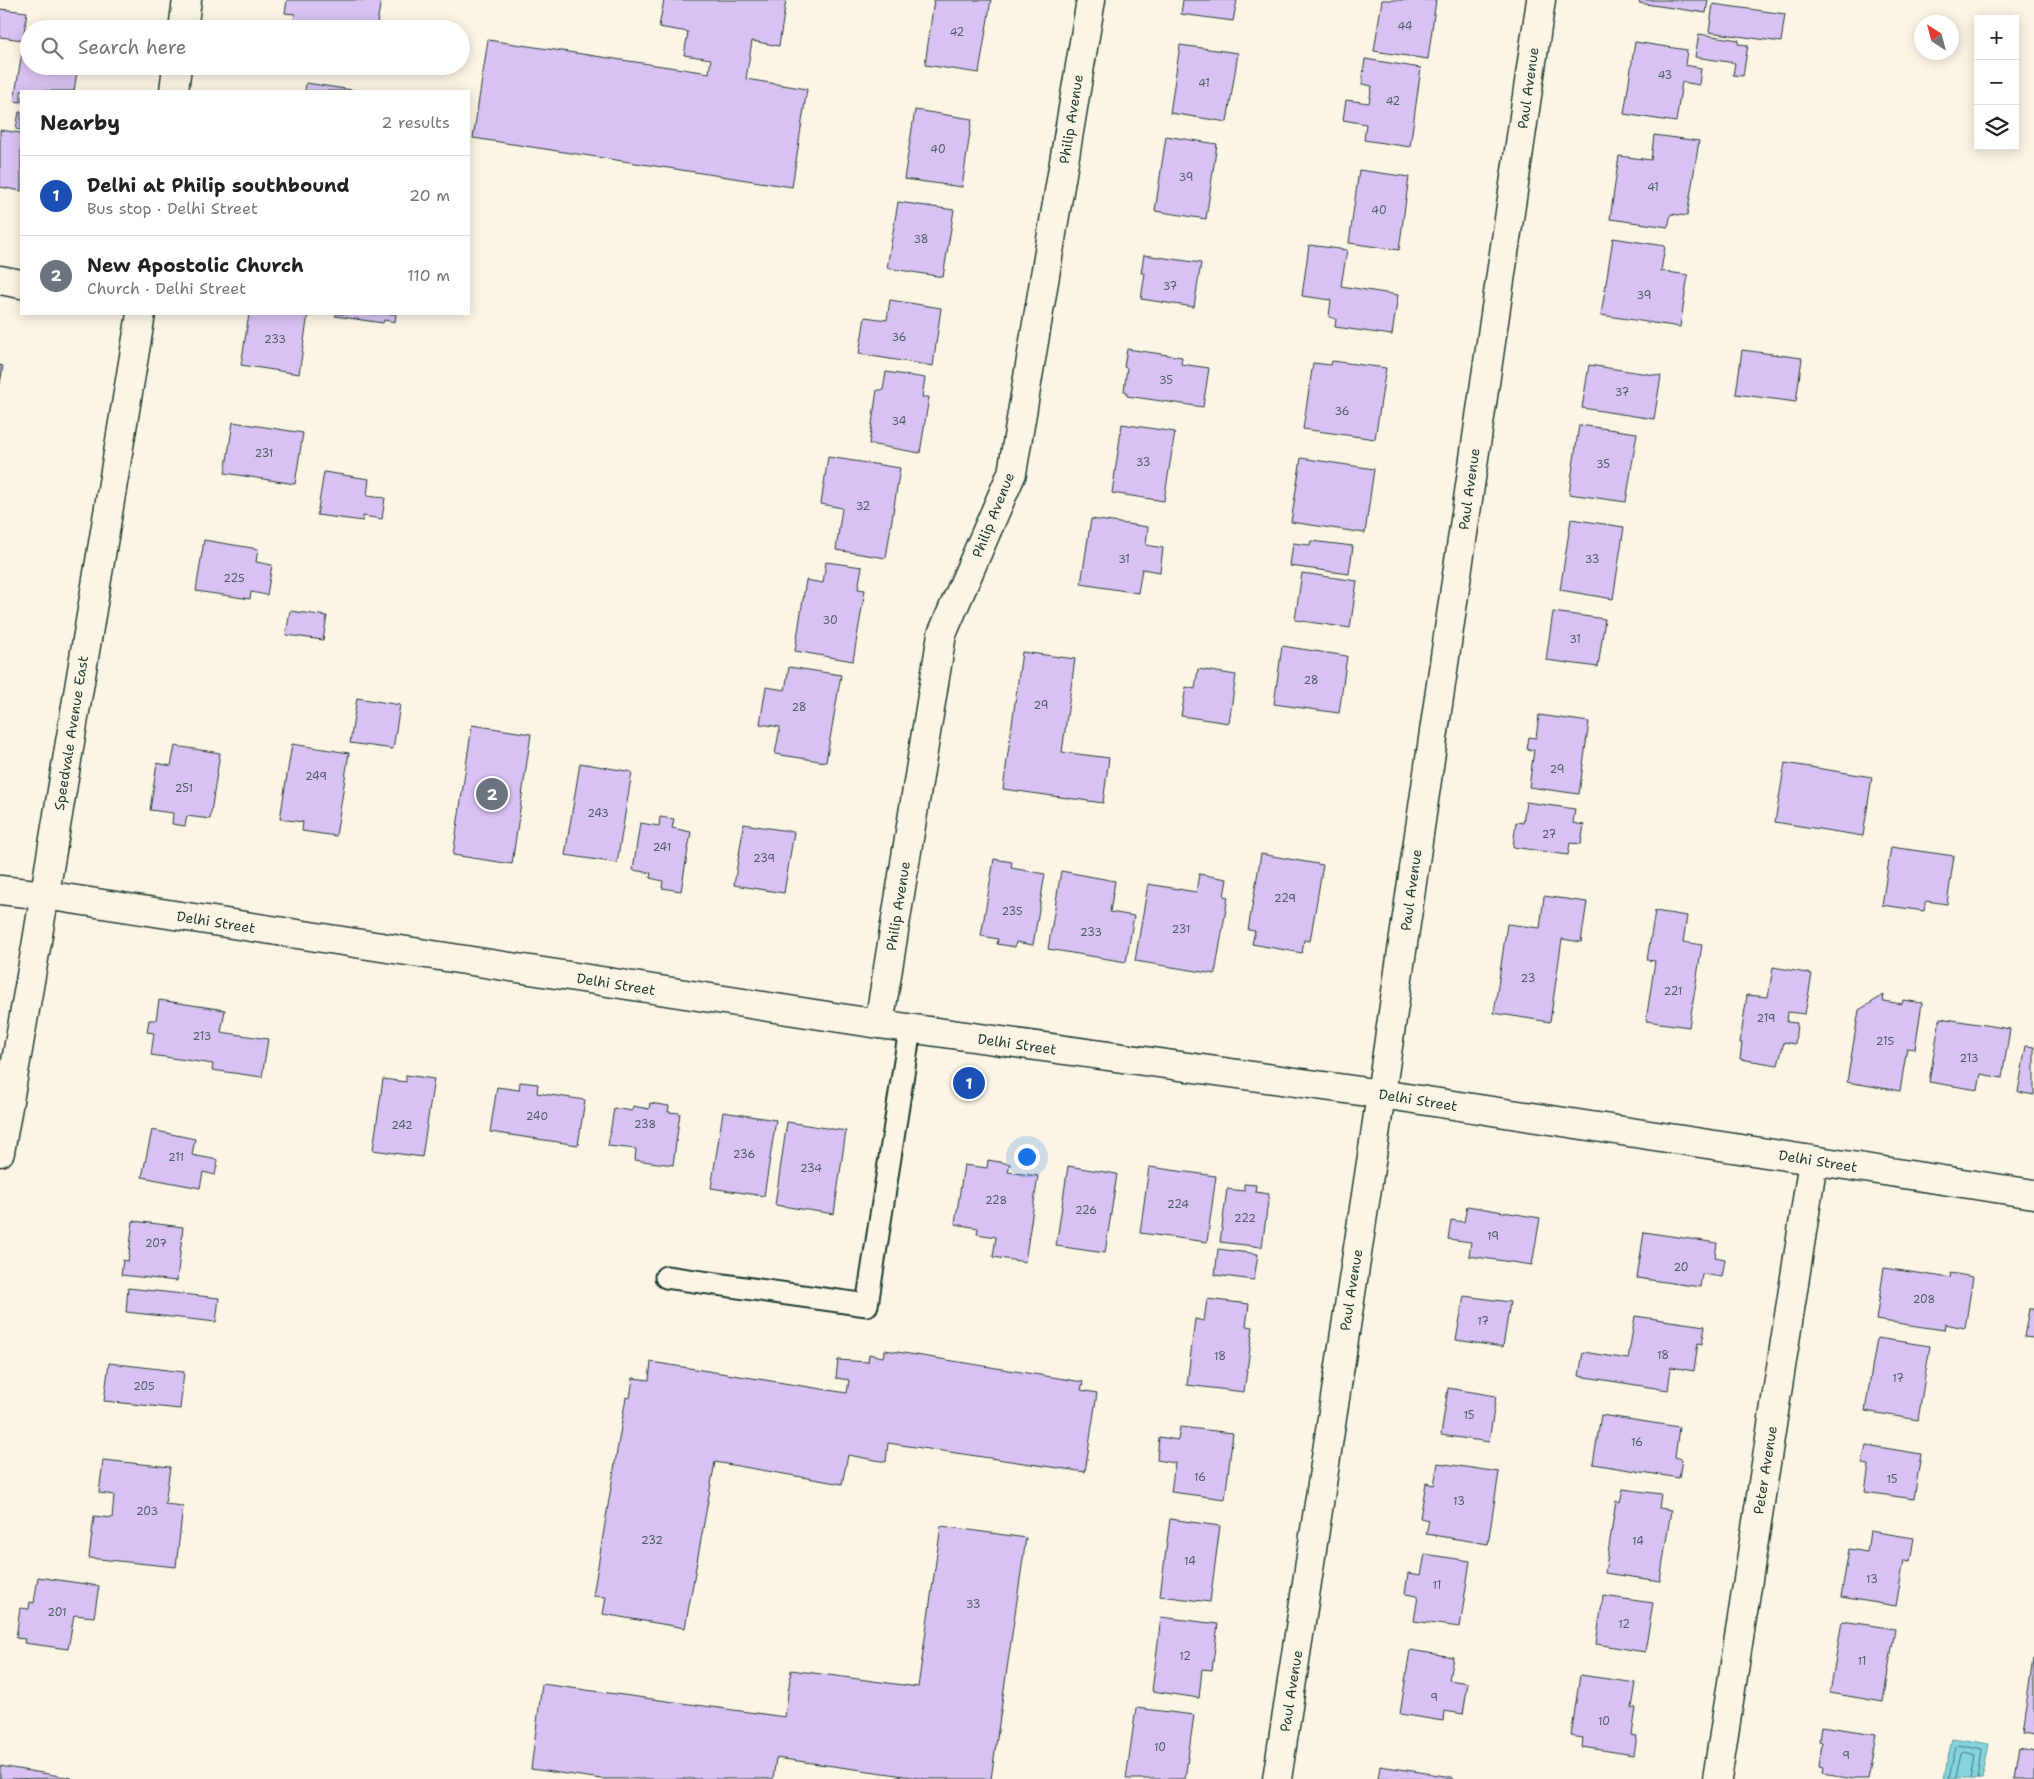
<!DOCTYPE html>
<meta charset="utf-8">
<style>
:root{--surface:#fff;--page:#f6f6f6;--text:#222;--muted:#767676;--line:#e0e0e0;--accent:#d1495b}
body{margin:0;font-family:"Shantell Sans",sans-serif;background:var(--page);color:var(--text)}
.controls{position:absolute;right:15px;top:15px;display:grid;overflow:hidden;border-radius:0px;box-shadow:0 2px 12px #0003}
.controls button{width:45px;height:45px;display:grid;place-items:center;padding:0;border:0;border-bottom:1px solid var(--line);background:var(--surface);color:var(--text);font:25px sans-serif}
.compass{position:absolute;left:1914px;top:15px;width:45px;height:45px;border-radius:50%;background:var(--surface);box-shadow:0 2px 12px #0003;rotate:324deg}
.you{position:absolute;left:1026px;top:1156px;width:18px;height:18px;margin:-12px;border:4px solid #fff;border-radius:50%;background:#1a73e8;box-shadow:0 0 0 8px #1a73e833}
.badge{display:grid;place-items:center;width:32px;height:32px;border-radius:50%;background:var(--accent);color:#fff;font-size:16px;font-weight:700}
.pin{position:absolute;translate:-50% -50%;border:2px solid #fff;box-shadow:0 1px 5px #0006}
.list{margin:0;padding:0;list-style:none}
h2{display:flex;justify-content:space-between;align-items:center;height:65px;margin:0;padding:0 20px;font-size:21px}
h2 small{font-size:16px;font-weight:400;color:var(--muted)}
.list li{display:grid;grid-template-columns:32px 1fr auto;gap:15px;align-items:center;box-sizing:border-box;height:80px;padding:0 20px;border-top:1px solid var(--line)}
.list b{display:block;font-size:19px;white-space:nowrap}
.list p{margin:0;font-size:16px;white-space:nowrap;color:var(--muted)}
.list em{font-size:16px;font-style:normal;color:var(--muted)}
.icon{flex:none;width:28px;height:28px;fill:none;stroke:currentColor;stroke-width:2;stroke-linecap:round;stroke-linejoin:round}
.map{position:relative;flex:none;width:2034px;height:1779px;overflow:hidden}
.search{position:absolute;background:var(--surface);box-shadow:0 2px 12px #0003;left:20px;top:20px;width:450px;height:55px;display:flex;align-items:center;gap:12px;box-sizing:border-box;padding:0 18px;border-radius:28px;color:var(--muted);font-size:19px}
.panel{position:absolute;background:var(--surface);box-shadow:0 2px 12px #0003;left:20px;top:90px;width:450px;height:225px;border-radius:0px}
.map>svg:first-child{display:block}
.water{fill:#84d5de;stroke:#5c989a}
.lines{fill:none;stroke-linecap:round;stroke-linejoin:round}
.shore{stroke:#477a78;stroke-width:1}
.building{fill:#d8c2f3;stroke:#1f3d34}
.service-casing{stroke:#1f3d34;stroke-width:25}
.minor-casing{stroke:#1f3d34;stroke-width:31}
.tertiary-casing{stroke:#1f3d34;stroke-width:31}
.secondary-casing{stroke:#1f3d34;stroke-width:31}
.service{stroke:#fcf5e5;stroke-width:21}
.minor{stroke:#fcf5e5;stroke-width:28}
.tertiary{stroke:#fcf5e5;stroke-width:28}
.secondary{stroke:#fcf5e5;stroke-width:28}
.labels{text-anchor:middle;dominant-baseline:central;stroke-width:4.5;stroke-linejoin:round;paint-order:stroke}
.number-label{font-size:11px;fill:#4d5e64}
.street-label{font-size:14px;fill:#1f3d34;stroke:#fcf5e5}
</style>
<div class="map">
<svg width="2034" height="1779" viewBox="0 0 2034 1779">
<rect width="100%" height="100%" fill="#fcf5e5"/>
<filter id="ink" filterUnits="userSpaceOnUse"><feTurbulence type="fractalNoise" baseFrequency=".02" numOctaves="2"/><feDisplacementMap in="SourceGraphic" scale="10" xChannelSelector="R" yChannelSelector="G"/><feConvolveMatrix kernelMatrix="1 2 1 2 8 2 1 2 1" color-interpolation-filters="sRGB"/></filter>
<g filter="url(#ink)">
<polygon class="water" points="1952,1738 1989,1744 1982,1779 1944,1779"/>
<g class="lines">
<g class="shore">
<polyline points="1949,1779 1956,1746 1958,1744 1982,1749 1978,1779"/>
<polyline points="1956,1779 1961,1753 1963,1751 1975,1754 1971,1779"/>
</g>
</g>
<g class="building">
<polygon points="287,0 381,0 376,29 292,29 295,14 285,13"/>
<polygon points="664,0 786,0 779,46 752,41 746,79 807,89 792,187 473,138 488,40 709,73 711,59 684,55 688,32 659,27"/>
<polygon points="934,0 991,0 979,73 925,65"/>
<polygon points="1183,0 1237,0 1233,21 1181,14"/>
<polygon points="1382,0 1436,0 1428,59 1374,51"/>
<polygon points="1640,0 1708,0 1706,13 1639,3"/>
<polygon points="1713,4 1785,14 1781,42 1709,32"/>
<polygon points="0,9 27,12 23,40 0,37"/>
<polygon points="25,34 29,34 29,66 78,66 74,91 21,91 21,102 14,101"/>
<polygon points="1699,34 1739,40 1738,44 1748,45 1743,76 1733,75 1735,63 1695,57"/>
<polygon points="1635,42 1687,50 1685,65 1701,68 1699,85 1682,82 1676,122 1624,114"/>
<polygon points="1180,45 1238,53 1227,122 1170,113"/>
<polygon points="1365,59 1421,68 1410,147 1364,140 1366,124 1343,120 1346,100 1369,103 1372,86 1362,84"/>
<polygon points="306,83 359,91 305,91"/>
<polygon points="915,110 972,119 962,187 904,179"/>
<polygon points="19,112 21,112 21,130 16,129"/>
<polygon points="0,130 21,133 21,191 0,187"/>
<polygon points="1654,135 1699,141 1687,216 1671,214 1668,227 1610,219 1619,156 1651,160"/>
<polygon points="1166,136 1217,144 1206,219 1155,211"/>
<polygon points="1359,170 1409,177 1399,250 1349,243"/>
<polygon points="898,202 954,210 943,277 887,268"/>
<polygon points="1613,238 1665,246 1661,271 1688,275 1680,327 1601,315"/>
<polygon points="1309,245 1347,250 1341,286 1398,295 1392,335 1335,327 1336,319 1329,317 1331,300 1302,296"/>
<polygon points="1144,255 1201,263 1194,307 1141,299 1145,273 1141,273"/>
<polygon points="890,300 941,308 933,366 859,354 865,317 887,320"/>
<polygon points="249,314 308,314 299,374 241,365"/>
<polygon points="336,314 396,314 395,322 384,320 383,323 335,316"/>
<polygon points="1127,349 1182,357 1181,364 1209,368 1203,407 1127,396 1127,392 1124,391 1127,368 1124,367"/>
<polygon points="1742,350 1802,358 1796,402 1736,394"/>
<polygon points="1332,361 1386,368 1375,439 1303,429 1313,363 1331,365"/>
<polygon points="0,365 3,366 0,384"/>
<polygon points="1589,365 1661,376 1654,419 1582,408"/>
<polygon points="886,372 925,378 922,397 929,397 920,453 869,444 877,390 883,390"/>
<polygon points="233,422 303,433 295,484 225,473"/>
<polygon points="1122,424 1175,432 1164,501 1112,493"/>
<polygon points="1579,425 1637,433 1626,502 1569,494"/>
<polygon points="828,457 900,468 886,558 836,550 842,508 821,504"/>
<polygon points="1301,458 1374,469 1365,533 1291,522"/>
<polygon points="324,472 369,479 367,496 385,498 382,519 363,516 363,521 317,515"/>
<polygon points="1091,519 1148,527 1146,545 1163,548 1160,572 1142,569 1138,593 1081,584"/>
<polygon points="1571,519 1624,527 1613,599 1560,590"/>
<polygon points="204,540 258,549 256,562 272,565 267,595 251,592 250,599 196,591"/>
<polygon points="1311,541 1353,546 1349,574 1290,566 1293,543 1310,545"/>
<polygon points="826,562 862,567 858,589 865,590 853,661 795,651 806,580 823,583"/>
<polygon points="1302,573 1357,581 1350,628 1295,620"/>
<polygon points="290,611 327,616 323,640 286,635"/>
<polygon points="1553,612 1605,619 1598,667 1546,660"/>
<polygon points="1282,646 1347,656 1339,713 1274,704"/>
<polygon points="1022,652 1075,659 1062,752 1109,758 1103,803 1003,789"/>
<polygon points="789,667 841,675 826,762 775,754 780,727 760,724 766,687 785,690"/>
<polygon points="1198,669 1236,675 1229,723 1181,716 1186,687 1195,689"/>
<polygon points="357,698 400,705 393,749 350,743"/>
<polygon points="1539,715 1589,722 1579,794 1529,787 1534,750 1527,749 1529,737 1536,738"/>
<polygon points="472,725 531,734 512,864 453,855"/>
<polygon points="292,744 349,753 336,836 302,831 303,822 280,819"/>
<polygon points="175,746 220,753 210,819 187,816 185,826 172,824 173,813 150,810 157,763 171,766"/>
<polygon points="580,763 632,772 617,863 565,855"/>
<polygon points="1785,763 1872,777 1863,836 1775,822"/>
<polygon points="1526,802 1575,809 1573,823 1584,825 1581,844 1570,843 1568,855 1513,847 1516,822 1523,823"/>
<polygon points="660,817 674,819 672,828 691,832 681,891 662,888 663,881 650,878 651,873 633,870 640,823 659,826"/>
<polygon points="744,824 794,832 784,893 734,885"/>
<polygon points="1891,847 1954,856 1947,904 1926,901 1924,911 1882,905"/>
<polygon points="1261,854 1323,865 1310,941 1304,940 1302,953 1252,944 1255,931 1248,930"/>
<polygon points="994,859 1012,862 1011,868 1045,874 1033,945 1016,942 1015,947 997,944 998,939 981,936"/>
<polygon points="1061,871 1115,881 1110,912 1134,916 1126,962 1048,949"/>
<polygon points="1199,874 1227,879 1224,896 1228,897 1215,974 1135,961 1148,884 1196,892"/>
<polygon points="1544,896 1587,902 1581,942 1562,939 1550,1022 1494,1013 1507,924 1540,928"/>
<polygon points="1655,911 1687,916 1683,942 1702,945 1689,1027 1646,1021 1655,961 1647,960"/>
<polygon points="1773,967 1812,974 1805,1014 1788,1012 1787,1022 1797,1023 1795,1044 1784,1042 1778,1065 1740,1059 1742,1043 1740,1043 1747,995 1768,997"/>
<polygon points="1884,995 1883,1001 1902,1004 1903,1000 1922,1003 1915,1049 1907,1048 1900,1091 1847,1082 1859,1010"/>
<polygon points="159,1000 225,1010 221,1032 268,1039 262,1077 212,1070 213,1064 151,1055 154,1033 147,1032 149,1020 156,1020"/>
<polygon points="1940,1018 2010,1029 2002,1078 1981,1074 1978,1090 1929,1082"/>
<polygon points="2026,1046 2034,1047 2034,1095 2018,1092"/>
<polygon points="406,1075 434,1079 422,1157 373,1150 383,1079 406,1082"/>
<polygon points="520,1082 538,1084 537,1093 585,1100 578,1145 490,1132 497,1087 519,1090"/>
<polygon points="650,1103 669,1106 668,1112 680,1113 673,1165 635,1160 636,1149 608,1146 614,1108 632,1111 633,1106 649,1109"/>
<polygon points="723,1112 776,1120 764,1196 711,1188"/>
<polygon points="787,1122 846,1131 834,1214 775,1205"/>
<polygon points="152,1130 195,1139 192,1155 218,1160 215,1175 203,1172 200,1188 142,1177"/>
<polygon points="988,1160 1010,1164 1008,1172 1038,1176 1025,1262 993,1257 996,1237 977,1234 978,1228 955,1224 964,1165 987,1168"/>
<polygon points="1068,1166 1117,1174 1105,1253 1056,1246"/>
<polygon points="1149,1167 1216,1176 1207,1242 1140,1233"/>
<polygon points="1244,1184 1256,1185 1255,1192 1269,1194 1262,1247 1220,1242 1227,1189 1244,1191"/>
<polygon points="1467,1206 1540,1218 1532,1265 1469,1256 1471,1242 1448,1239 1451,1220 1464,1222"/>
<polygon points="133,1221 183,1227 177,1281 121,1275 123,1260 128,1261"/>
<polygon points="1644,1232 1717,1243 1715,1257 1725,1259 1722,1277 1702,1274 1700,1287 1637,1278"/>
<polygon points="1218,1249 1258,1254 1254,1280 1215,1275"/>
<polygon points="1884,1268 1950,1278 1951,1273 1973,1277 1965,1328 1945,1324 1944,1330 1876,1320"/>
<polygon points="128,1288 219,1298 216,1322 126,1312"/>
<polygon points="1464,1296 1510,1302 1503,1347 1456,1340"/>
<polygon points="1207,1299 1249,1304 1246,1326 1253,1327 1244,1392 1187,1385 1195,1319 1204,1321"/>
<polygon points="2029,1309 2034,1309 2034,1338 2024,1337"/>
<polygon points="1635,1316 1705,1326 1702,1344 1698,1343 1694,1371 1671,1367 1668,1390 1579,1376 1583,1352 1628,1359"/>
<polygon points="1877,1338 1930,1346 1918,1420 1865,1411"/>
<polygon points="885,1350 1083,1382 1081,1390 1097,1393 1085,1472 888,1443 886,1462 848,1455 842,1484 715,1462 685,1628 603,1614 606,1597 593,1596 626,1397 630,1398 633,1378 649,1380 651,1362 847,1393 849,1380 836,1378 838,1360 868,1362 869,1354 883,1357"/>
<polygon points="109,1363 184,1372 180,1409 104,1401"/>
<polygon points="1448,1388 1496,1396 1489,1442 1441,1435"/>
<polygon points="1601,1415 1679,1427 1675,1457 1682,1459 1679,1478 1593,1464"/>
<polygon points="1180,1427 1233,1433 1225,1499 1171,1492 1175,1463 1157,1460 1159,1437 1178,1440"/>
<polygon points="1866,1445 1921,1454 1914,1499 1865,1492 1869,1465 1862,1464"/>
<polygon points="103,1460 170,1467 165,1504 183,1506 176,1567 89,1558 94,1516 112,1518 114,1495 99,1493"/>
<polygon points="1438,1463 1499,1472 1488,1544 1426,1534 1429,1520 1420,1518 1426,1483 1434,1485"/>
<polygon points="1623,1489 1661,1494 1659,1508 1671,1510 1660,1581 1605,1573 1616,1501 1620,1502"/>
<polygon points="1170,1519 1220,1526 1210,1602 1160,1596"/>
<polygon points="941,1526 1026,1538 991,1779 926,1779 776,1758 773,1779 602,1779 531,1769 542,1684 785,1717 791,1670 918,1687"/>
<polygon points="1870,1531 1914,1538 1910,1561 1904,1560 1896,1606 1841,1597 1849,1549 1867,1552"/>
<polygon points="1425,1554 1470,1561 1460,1627 1414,1621 1418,1596 1405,1594 1408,1573 1421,1575"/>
<polygon points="38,1577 99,1586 94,1617 74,1615 68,1649 24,1643 25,1639 16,1638 20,1608 29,1609 30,1602 34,1603"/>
<polygon points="1603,1596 1653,1603 1645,1652 1596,1644"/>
<polygon points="1161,1617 1218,1624 1212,1670 1202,1669 1199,1698 1152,1691"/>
<polygon points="1842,1621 1895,1629 1883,1702 1830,1693"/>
<polygon points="1410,1650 1453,1657 1449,1680 1468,1683 1463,1714 1444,1711 1443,1721 1400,1714"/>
<polygon points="2033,1659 2034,1659 2034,1735 2022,1733"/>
<polygon points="1580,1675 1636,1683 1632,1708 1636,1708 1632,1735 1637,1736 1634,1755 1582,1747 1583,1738 1571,1736"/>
<polygon points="1136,1708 1194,1715 1185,1779 1126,1779"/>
<polygon points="1821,1726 1876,1734 1868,1779 1854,1779 1822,1774 1823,1768 1819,1767 1822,1743 1819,1742"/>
<polygon points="2019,1749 2034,1752 2034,1779 2014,1779"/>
<polygon points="0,1766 72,1778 0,1779"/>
<polygon points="1380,1766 1452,1777 1452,1779 1378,1779"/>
</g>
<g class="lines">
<g class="service-casing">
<polyline id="service" points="666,1277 867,1305 910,1029"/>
</g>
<g class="minor-casing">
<g id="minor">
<polyline points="0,280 21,284"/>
<polyline points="0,890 45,895"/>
<polyline points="879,1024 942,634 1012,473 1091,0"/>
<polyline points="1277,1779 1373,1149 1541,0"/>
<polyline points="1717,1779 1813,1161"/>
</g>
</g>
<g class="tertiary-casing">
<polyline id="tertiary" points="45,895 879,1024 1381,1094 2034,1194"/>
</g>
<g class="secondary-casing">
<g id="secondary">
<polyline points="183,29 187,0"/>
<polyline points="174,91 177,66"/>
<polyline points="0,1152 36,947 141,314"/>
</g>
</g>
<use href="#service" class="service"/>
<use href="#minor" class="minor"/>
<use href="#tertiary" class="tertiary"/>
<use href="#secondary" class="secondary"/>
</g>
</g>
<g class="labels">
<g class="number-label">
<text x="1405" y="26">44</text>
<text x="957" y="32">42</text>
<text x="1665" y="75">43</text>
<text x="1204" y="83">41</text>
<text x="1393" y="101">42</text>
<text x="938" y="149">40</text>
<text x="1186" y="177">39</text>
<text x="1653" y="187">41</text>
<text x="1379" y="210">40</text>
<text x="921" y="239">38</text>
<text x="1170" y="286">37</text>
<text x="1644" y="295">39</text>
<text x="899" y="337">36</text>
<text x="275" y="339">233</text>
<text x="1166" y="380">35</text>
<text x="1622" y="392">37</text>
<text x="1342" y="411">36</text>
<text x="899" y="421">34</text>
<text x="264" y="453">231</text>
<text x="1143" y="462">33</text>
<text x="1603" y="464">35</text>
<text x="863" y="506">32</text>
<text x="1124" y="559">31</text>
<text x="1592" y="559">33</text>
<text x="234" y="578">225</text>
<text x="830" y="620">30</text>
<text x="1575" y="639">31</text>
<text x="1311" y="680">28</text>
<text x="1041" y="705">29</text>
<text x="799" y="707">28</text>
<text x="1557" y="769">29</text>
<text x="316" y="776">249</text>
<text x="184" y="788">251</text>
<text x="598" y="813">243</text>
<text x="1549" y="834">27</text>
<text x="662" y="847">241</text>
<text x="764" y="858">239</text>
<text x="1285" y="898">229</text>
<text x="1012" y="911">235</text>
<text x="1181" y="929">231</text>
<text x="1091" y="932">233</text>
<text x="1528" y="978">23</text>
<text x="1673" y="991">221</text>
<text x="1766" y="1018">219</text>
<text x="202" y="1036">213</text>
<text x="1885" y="1041">215</text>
<text x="1969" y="1058">213</text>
<text x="537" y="1116">240</text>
<text x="645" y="1124">238</text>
<text x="402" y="1125">242</text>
<text x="744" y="1154">236</text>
<text x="176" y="1157">211</text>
<text x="811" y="1168">234</text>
<text x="996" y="1200">228</text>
<text x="1178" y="1204">224</text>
<text x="1086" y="1210">226</text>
<text x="1245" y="1218">222</text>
<text x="1493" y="1236">19</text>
<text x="156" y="1243">207</text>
<text x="1681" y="1267">20</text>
<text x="1924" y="1299">208</text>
<text x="1483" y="1321">17</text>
<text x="1663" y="1355">18</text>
<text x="1220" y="1356">18</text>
<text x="1898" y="1378">17</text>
<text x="144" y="1386">205</text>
<text x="1469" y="1415">15</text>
<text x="1637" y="1442">16</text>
<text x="1200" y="1477">16</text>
<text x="1892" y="1479">15</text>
<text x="1459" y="1501">13</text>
<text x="147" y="1511">203</text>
<text x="652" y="1540">232</text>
<text x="1638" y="1541">14</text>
<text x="1190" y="1561">14</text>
<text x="1872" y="1579">13</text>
<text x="1437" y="1585">11</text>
<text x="973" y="1604">33</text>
<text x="57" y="1612">201</text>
<text x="1624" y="1624">12</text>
<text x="1185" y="1656">12</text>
<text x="1862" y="1661">11</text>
<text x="1434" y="1697">9</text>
<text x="1604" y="1721">10</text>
<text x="1160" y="1747">10</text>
<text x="1846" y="1755">9</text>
</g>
<g class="street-label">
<text transform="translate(1528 88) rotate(-82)">Paul Avenue</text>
<text transform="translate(1071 119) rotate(-81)">Philip Avenue</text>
<text transform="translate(1469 489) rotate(-82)">Paul Avenue</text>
<text transform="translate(993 515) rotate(-68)">Philip Avenue</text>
<text transform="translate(71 733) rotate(-81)">Speedvale Avenue East</text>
<text transform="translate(1411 890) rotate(-82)">Paul Avenue</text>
<text transform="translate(898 906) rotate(-81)">Philip Avenue</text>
<text transform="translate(216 922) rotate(9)">Delhi Street</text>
<text transform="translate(616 984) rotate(9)">Delhi Street</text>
<text transform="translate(1017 1044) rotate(8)">Delhi Street</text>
<text transform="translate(1418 1100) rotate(9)">Delhi Street</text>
<text transform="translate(1818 1161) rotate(9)">Delhi Street</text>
<text transform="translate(1351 1290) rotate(-81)">Paul Avenue</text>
<text transform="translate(1765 1470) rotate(-81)">Peter Avenue</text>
<text transform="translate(1291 1691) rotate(-81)">Paul Avenue</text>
</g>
</g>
</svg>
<div class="controls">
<button>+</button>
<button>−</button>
<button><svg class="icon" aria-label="layers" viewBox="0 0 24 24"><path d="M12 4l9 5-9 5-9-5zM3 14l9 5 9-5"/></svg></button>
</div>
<svg class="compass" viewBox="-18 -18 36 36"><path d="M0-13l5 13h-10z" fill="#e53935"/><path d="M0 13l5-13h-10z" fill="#767676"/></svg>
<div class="you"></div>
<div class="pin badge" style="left:969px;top:1083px;background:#1a4fb4">1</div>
<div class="pin badge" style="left:492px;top:794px;background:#6b7280">2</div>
<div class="search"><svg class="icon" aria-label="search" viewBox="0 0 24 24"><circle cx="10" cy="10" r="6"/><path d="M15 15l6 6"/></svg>Search here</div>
<section class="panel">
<h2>Nearby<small>2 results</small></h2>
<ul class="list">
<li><span class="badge" style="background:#1a4fb4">1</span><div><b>Delhi at Philip southbound</b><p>Bus stop · Delhi Street</p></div><em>20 m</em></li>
<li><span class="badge" style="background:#6b7280">2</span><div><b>New Apostolic Church</b><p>Church · Delhi Street</p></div><em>110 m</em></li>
</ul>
</section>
</div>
